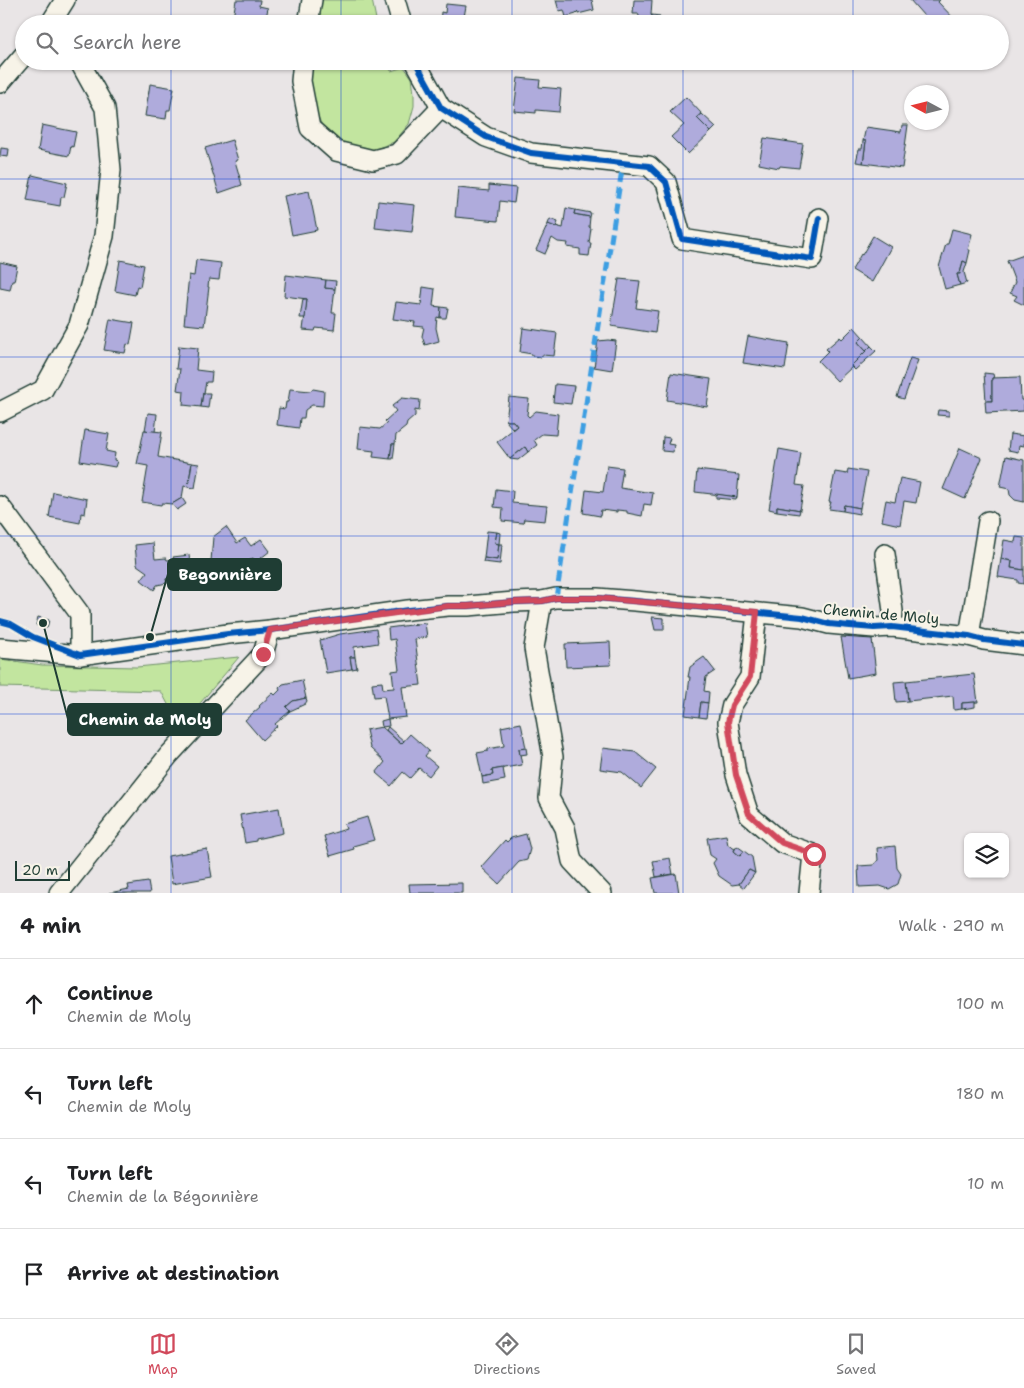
<!DOCTYPE html>
<meta charset="utf-8">
<style>
:root{--surface:#fff;--page:#f6f6f6;--text:#202124;--muted:#757577;--line:#e0e0e0;--accent:#d1495b}
body{margin:0;font-family:"Shantell Sans",sans-serif;background:var(--page);color:var(--text)}
.controls{position:absolute;right:15px;bottom:15px;display:grid;overflow:hidden;border-radius:8px;box-shadow:0 1px 4px #0004}
.controls button{width:45px;height:45px;display:grid;place-items:center;padding:0;border:0;border-bottom:1px solid var(--line);background:var(--surface);color:var(--text);font:25px sans-serif}
.compass{position:absolute;left:904px;top:85px;width:45px;height:45px;border-radius:50%;background:var(--surface);box-shadow:0 1px 4px #0004;rotate:277deg}
.scale{position:absolute;left:15px;bottom:12px;width:55px;box-sizing:border-box;padding-left:5px;border:2px solid #1f3d34;border-top:0;font-size:14px;line-height:18px;white-space:nowrap;color:#1f3d34;-webkit-text-stroke:4px #f7f3e8;paint-order:stroke}
.stop{position:absolute;width:15px;height:15px;margin:-11px;border:4px solid #d1495b;border-radius:50%;background:#fff}
.stop.end{background:#d1495b;border-color:#fff;box-shadow:0 1px 5px #0008}
.list{margin:0;padding:0;list-style:none}
h2{display:flex;justify-content:space-between;align-items:center;height:65px;margin:0;padding:0 20px;font-size:21px}
h2 small{font-size:16px;font-weight:400;color:var(--muted)}
.list li{display:grid;grid-template-columns:32px 1fr auto;gap:15px;align-items:center;box-sizing:border-box;height:90px;padding:0 20px;border-top:1px solid var(--line)}
.list b{display:block;font-size:19px;white-space:nowrap}
.list p{margin:0;font-size:16px;white-space:nowrap;color:var(--muted)}
.list em{font-size:16px;font-style:normal;color:var(--muted)}
.icon{flex:none;width:28px;height:28px;fill:none;stroke:currentColor;stroke-width:2;stroke-linecap:round;stroke-linejoin:round}
.map{position:relative;flex:none;width:1024px;height:893px;overflow:hidden}
.search{position:absolute;background:var(--surface);box-shadow:0 1px 4px #0004;left:15px;right:15px;top:15px;height:55px;display:flex;align-items:center;gap:12px;box-sizing:border-box;padding:0 18px;border-radius:28px;color:var(--muted);font-size:19px}
.sheet{height:425px;background:var(--surface)}
nav{display:flex;justify-content:space-around;align-items:center;box-sizing:border-box;height:70px;border-top:1px solid var(--line);background:var(--surface);font-size:14px;color:var(--muted)}
nav a{display:grid;justify-items:center;gap:2px}
nav .on{color:var(--accent)}
.map>svg:first-child{display:block}
.green{fill:#c2e59f;stroke:#70916a}
.building{fill:#afabdc;stroke:#1f3d34}
.lines{fill:none;stroke-linecap:round;stroke-linejoin:round}
.minor-casing{stroke:#1f3d34;stroke-width:22}
.minor{stroke:#f7f3e8;stroke-width:19}
.quiet{stroke:#3c9ee2;stroke-width:5;stroke-dasharray:10 5;stroke-linecap:butt}
.cycleway-casing{stroke:#f7f3e8;stroke-width:9}
.cycleway{stroke:#0057b8;stroke-width:6}
.route{stroke:#d1495b;stroke-width:6}
.grid{fill:none;stroke:#1d4ed8;stroke-width:1;stroke-opacity:0.55}
.labels{text-anchor:middle;dominant-baseline:central;stroke-width:4;stroke-linejoin:round;paint-order:stroke}
.street-label{font-size:15px;fill:#1f3d34;stroke:#f7f3e8}
.leader{fill:none;stroke:#1f3d34;stroke-width:2}
.callout-dot{fill:#1f3d34;stroke:#f7f3e8;stroke-width:2}
.callout{fill:#1f3d34;stroke:#1f3d34;stroke-width:2}
.callout-label{font-size:16px;text-anchor:middle;font-weight:bold;fill:#fff}
</style>
<div class="map">
<svg width="1024" height="893" viewBox="0 0 1024 893">
<rect width="100%" height="100%" fill="#e9e5e6"/>
<filter id="ink" filterUnits="userSpaceOnUse"><feTurbulence type="fractalNoise" baseFrequency=".02" numOctaves="2"/><feDisplacementMap in="SourceGraphic" scale="10" xChannelSelector="R" yChannelSelector="G"/><feConvolveMatrix kernelMatrix="1 2 1 2 8 2 1 2 1" color-interpolation-filters="sRGB"/></filter>
<g filter="url(#ink)">
<g class="green">
<polygon points="320,0 372,0 377,24 316,24"/>
<polygon points="311,61 388,61 391,71 404,67 412,78 414,94 414,106 409,124 394,142 373,150 360,149 347,146 324,130 315,110 310,73"/>
<polygon points="239,657 180,727 161,691 0,687 0,659 42,665 137,667"/>
</g>
<g class="building">
<polygon points="236,0 260,0 259,6 268,8 265,23 233,18"/>
<polygon points="556,0 592,0 594,10 578,14 578,12 576,14 566,17 564,10 559,11"/>
<polygon points="634,0 652,0 651,15 652,15 651,21 654,24 638,24 639,14 633,14"/>
<polygon points="910,0 940,0 938,2 959,24 931,24"/>
<polygon points="446,4 466,6 464,17 468,17 467,24 440,24 441,12 445,13"/>
<polygon points="652,15 660,16 659,22 654,24 651,21"/>
<polygon points="518,78 540,80 539,87 561,89 559,112 536,110 536,113 514,111"/>
<polygon points="150,84 174,88 170,110 167,110 166,119 145,116"/>
<polygon points="686,97 702,114 697,118 711,132 688,154 671,137 684,125 670,112"/>
<polygon points="702,114 716,127 711,132 697,118"/>
<polygon points="42,125 76,132 73,147 71,146 69,156 38,150"/>
<polygon points="902,125 908,125 902,168 863,163 866,141 863,141 866,127 901,132"/>
<polygon points="764,138 803,144 799,168 780,166 779,168 759,164"/>
<polygon points="232,140 238,160 235,161 242,185 219,193 205,148"/>
<polygon points="863,141 866,141 863,163 856,162 859,149 862,149"/>
<polygon points="1,148 9,149 8,157 0,156"/>
<polygon points="32,175 67,183 64,197 61,197 60,206 27,200"/>
<polygon points="489,185 516,188 514,203 500,201 498,221 455,217 458,188 489,191"/>
<polygon points="309,191 317,230 292,235 284,196"/>
<polygon points="378,201 415,205 412,232 375,228"/>
<polygon points="566,208 575,210 574,214 590,217 589,227 591,228 589,243 591,243 589,256 580,255 580,249 567,247 568,243 558,242 552,238 545,254 536,250 548,224 563,228"/>
<polygon points="575,210 591,213 590,217 574,214"/>
<polygon points="550,219 558,222 556,227 548,224"/>
<polygon points="952,229 972,234 968,250 970,250 967,263 963,261 960,274 957,274 960,285 945,289 939,267 946,244 948,244"/>
<polygon points="873,236 891,247 872,282 852,270 861,254 862,255"/>
<polygon points="1024,255 1024,305 1014,300 1017,296 1010,293 1015,282 1007,261"/>
<polygon points="120,260 144,265 140,287 137,286 135,295 115,291"/>
<polygon points="196,260 221,263 219,280 209,279 208,287 209,287 204,326 184,324 189,275 194,276"/>
<polygon points="963,261 967,263 964,272 967,283 960,285 957,274 960,274"/>
<polygon points="0,262 17,266 14,281 12,281 10,290 0,288"/>
<polygon points="286,275 326,280 325,288 335,289 332,313 336,313 334,330 316,328 315,331 303,330 307,299 284,296"/>
<polygon points="619,279 640,281 636,308 658,311 655,333 611,326"/>
<polygon points="326,280 336,281 335,289 325,288"/>
<polygon points="423,287 435,289 433,306 441,307 440,318 437,317 436,328 439,341 425,345 422,336 424,327 414,326 415,322 393,319 396,302 421,305"/>
<polygon points="303,299 307,299 305,318 300,318"/>
<polygon points="441,307 448,308 446,318 440,318"/>
<polygon points="110,319 134,323 130,345 127,344 125,353 104,350"/>
<polygon points="854,327 863,337 858,342 866,351 851,366 852,367 837,381 818,361 828,351 826,349 840,337 842,339"/>
<polygon points="523,328 557,333 554,356 542,355 541,357 532,356 532,354 520,352"/>
<polygon points="748,336 789,343 785,369 743,363"/>
<polygon points="863,337 871,346 866,351 858,342"/>
<polygon points="608,340 616,341 612,370 594,367 598,341"/>
<polygon points="179,346 198,348 196,370 212,372 211,382 206,382 204,393 203,393 201,407 183,405 184,391 177,390 180,369 176,369"/>
<polygon points="871,346 876,351 855,370 851,366"/>
<polygon points="910,358 918,360 904,399 897,397"/>
<polygon points="671,373 711,379 707,407 667,400"/>
<polygon points="984,373 993,374 994,378 992,378 992,401 986,401"/>
<polygon points="1020,377 1021,400 1024,400 1024,411 986,413 985,401 992,401 992,378"/>
<polygon points="555,384 574,386 571,404 553,402"/>
<polygon points="290,389 310,391 313,389 324,391 323,406 312,405 305,410 304,418 300,418 299,428 277,425 279,408 285,409 286,402 288,402"/>
<polygon points="203,393 210,393 208,408 201,407"/>
<polygon points="509,397 529,399 527,415 529,417 536,411 558,414 556,435 542,434 534,440 537,445 528,452 525,447 510,459 497,442 517,426 513,421 506,421"/>
<polygon points="402,398 420,400 419,411 415,410 415,416 407,423 406,427 396,435 395,444 392,444 390,459 373,457 374,451 358,449 360,427 380,429 387,423 385,421 396,411 392,406"/>
<polygon points="938,410 949,411 949,416 937,415"/>
<polygon points="148,413 157,414 155,432 145,430"/>
<polygon points="506,421 513,421 517,426 513,429"/>
<polygon points="85,430 109,434 106,451 115,453 114,460 117,461 115,467 80,461"/>
<polygon points="144,430 162,432 158,457 192,463 188,487 184,486 182,498 172,504 162,503 161,505 142,502 148,466 137,464"/>
<polygon points="1010,434 1024,436 1024,446 1019,445 1018,452 1008,450"/>
<polygon points="663,437 670,438 668,444 674,445 673,452 662,451"/>
<polygon points="392,444 395,444 393,459 390,459"/>
<polygon points="525,447 528,452 518,460 510,459"/>
<polygon points="960,448 982,458 965,499 943,489"/>
<polygon points="779,449 801,453 796,485 804,486 800,510 777,506 777,511 769,509"/>
<polygon points="1006,456 1024,460 1024,502 1015,500 1010,495 1009,489 1000,487"/>
<polygon points="192,463 199,464 195,488 188,487"/>
<polygon points="607,466 623,468 620,488 653,493 651,505 644,504 642,516 627,513 627,511 617,510 617,512 601,510 600,516 583,513 586,490 603,492"/>
<polygon points="848,469 867,472 860,508 844,505 843,511 829,509 831,502 829,502 835,472 847,474"/>
<polygon points="697,470 739,475 737,497 695,492"/>
<polygon points="900,478 920,482 916,503 904,501 900,525 882,521 886,500 895,502"/>
<polygon points="496,489 513,491 512,503 547,506 545,521 524,519 523,523 502,521 503,508 494,507"/>
<polygon points="53,492 87,499 85,514 81,513 80,523 49,517"/>
<polygon points="716,494 737,497 736,500 716,498"/>
<polygon points="182,498 186,504 177,510 172,504"/>
<polygon points="844,505 860,508 859,514 843,511"/>
<polygon points="777,506 800,510 799,514 777,511"/>
<polygon points="226,527 237,543 245,538 251,546 261,539 270,551 256,562 253,558 235,571 229,562 211,561 213,537"/>
<polygon points="487,531 497,532 495,543 499,544 497,560 484,558"/>
<polygon points="497,532 500,533 499,544 495,543"/>
<polygon points="1016,537 1024,538 1024,570 1011,568 1012,561 1001,559 1004,540 1015,542"/>
<polygon points="153,543 155,559 166,558 167,560 174,559 173,557 189,555 191,571 176,573 177,578 166,579 167,583 157,585 154,590 141,580 147,572 137,565 135,545"/>
<polygon points="499,544 502,544 500,564 483,562 484,558 497,560"/>
<polygon points="253,558 256,562 247,568 249,571 240,578 235,571"/>
<polygon points="1001,559 1012,561 1011,568 1024,570 1024,584 1018,583 1018,580 998,577"/>
<polygon points="177,578 177,582 167,583 166,579"/>
<polygon points="38,617 49,620 47,628 36,625"/>
<polygon points="652,617 664,618 664,630 655,630"/>
<polygon points="425,623 427,637 415,639 421,685 402,687 406,717 388,719 384,696 374,697 372,683 382,682 383,689 394,688 392,671 399,670 395,639 389,640 388,628"/>
<polygon points="376,629 378,643 354,647 355,657 350,657 352,669 326,673 320,640 340,634"/>
<polygon points="841,637 872,639 876,673 848,678"/>
<polygon points="610,642 611,665 566,667 565,644"/>
<polygon points="350,657 355,657 357,668 352,669"/>
<polygon points="704,657 715,671 706,677 704,691 709,692 708,703 701,702 699,717 685,715 690,677 688,677 690,667"/>
<polygon points="974,674 978,702 962,703 962,709 954,710 953,696 908,701 906,681"/>
<polygon points="302,680 306,698 293,701 286,707 290,711 275,724 277,726 262,740 245,720 260,707 259,706 273,693 275,695 280,690 279,688 283,684"/>
<polygon points="906,681 908,701 896,702 894,682"/>
<polygon points="306,698 307,701 305,704 290,711 286,707 293,701"/>
<polygon points="701,702 708,703 706,718 699,717"/>
<polygon points="975,702 975,707 962,709 962,703"/>
<polygon points="388,719 389,726 382,727 381,721"/>
<polygon points="521,723 526,748 519,749 522,765 492,770 493,775 482,777 477,753 488,751 488,749 504,746 501,727"/>
<polygon points="382,727 401,744 410,734 429,751 425,756 437,766 429,776 419,768 410,778 403,772 391,786 376,773 385,762 370,748 366,730"/>
<polygon points="388,727 404,741 401,744 386,730"/>
<polygon points="526,748 527,754 520,755 519,749"/>
<polygon points="603,748 635,752 656,769 641,788 622,772 600,769"/>
<polygon points="503,768 505,780 483,784 482,777 493,775 492,770"/>
<polygon points="279,808 283,833 256,839 256,841 245,843 240,815"/>
<polygon points="367,817 374,840 353,846 354,849 330,856 324,836 346,829 344,824"/>
<polygon points="526,834 530,849 527,860 519,862 499,884 481,867 505,840 507,842 511,838"/>
<polygon points="726,835 728,845 735,849 734,851 740,856 744,851 752,857 755,873 749,870 739,884 732,885 719,876 713,863 716,859 710,855 707,838"/>
<polygon points="737,846 744,851 740,856 734,851"/>
<polygon points="895,846 897,868 901,874 898,884 889,889 880,886 859,887 858,866 874,865 878,860 877,848"/>
<polygon points="207,849 212,877 172,884 168,856"/>
<polygon points="670,858 673,874 656,877 653,861"/>
<polygon points="749,870 755,873 744,888 739,884"/>
<polygon points="676,874 679,893 655,893 652,878"/>
<polygon points="148,882 150,893 109,893 129,889 128,885"/>
<polygon points="462,883 462,893 410,893 409,884"/>
</g>
<g class="lines">
<g class="minor-casing">
<g id="minor">
<polyline points="395,0 402,24"/>
<polyline points="50,24 65,0"/>
<polyline points="308,24 312,0"/>
<polyline points="303,61 301,81 310,128 336,151 373,160 397,154 441,108"/>
<polyline points="415,61 441,108 486,137 531,153 649,166 666,182 682,239 812,259 819,218"/>
<polyline points="0,83 24,55"/>
<polyline points="0,412 43,390 79,325 104,236 111,170 105,108 79,61"/>
<polyline points="0,506 80,614 80,655"/>
<polyline points="885,554 893,611 892,627"/>
<polyline points="542,601 534,648 553,757 549,798 565,828 572,861 602,893"/>
<polyline points="757,613 750,677 732,705 728,722 736,775 749,815 782,843 813,854 809,893"/>
<polyline points="969,636 988,521"/>
<polyline points="0,648 80,655 228,634 270,630 408,610 448,606 468,606 514,602 542,601 556,598 597,598 635,601 802,617 829,624 850,626 874,628 892,627 969,636 984,640 1024,645"/>
<polyline points="59,893 169,755 263,654 270,630"/>
</g>
</g>
<use href="#minor" class="minor"/>
<polyline class="quiet" points="556,598 623,163"/>
<g class="cycleway-casing">
<g id="cycleway">
<polyline points="415,61 441,108 486,137 531,153 649,166 666,182 682,239 812,259 819,218"/>
<polyline points="0,621 11,624 33,637 80,655 228,634 270,630 408,610 448,606 468,606 514,602 542,601 556,598 597,598 635,601 802,617 829,624 850,626 874,628 892,627 969,636 984,640 1024,645"/>
</g>
</g>
<use href="#cycleway" class="cycleway"/>
</g>
</g>
<g class="lines" filter="url(#ink)">
<polyline class="route" points="263,654 270,630 448,606 468,606 514,602 542,601 556,598 597,598 757,612 750,677 732,705 728,722 736,775 749,814 782,843 814,854"/>
</g>
<path class="grid" d="M 171,0 L 171,24M 341,0 L 341,24M 512,0 L 512,24M 683,0 L 683,24M 853,0 L 853,24M 171,61 L 171,893M 341,61 L 341,893M 512,61 L 512,893M 683,61 L 683,893M 853,61 L 853,893M 0,179 L 1024,179M 0,357 L 1024,357M 0,536 L 1024,536M 0,714 L 1024,714"/>
<g class="labels">
<g class="street-label">
<text transform="translate(881 614) rotate(5)">Chemin de Moly</text>
</g>
</g>
<path class="leader" d="M150 637L168 574M43 623L68 719"/>
<g class="callout-dot">
<circle cx="150" cy="637" r="5"/>
<circle cx="43" cy="623" r="5"/>
</g>
<g class="callout">
<rect x="168" y="559" width="113" height="31" rx="5"/>
<rect x="68" y="704" width="153" height="31" rx="5"/>
</g>
<g class="callout-label">
<text x="225" y="580">Begonnière</text>
<text x="145" y="725">Chemin de Moly</text>
</g>
</svg>
<div class="controls">
<button><svg class="icon" aria-label="layers" viewBox="0 0 24 24"><path d="M12 4l9 5-9 5-9-5zM3 14l9 5 9-5"/></svg></button>
</div>
<svg class="compass" viewBox="-18 -18 36 36"><path d="M0-13l5 13h-10z" fill="#e53935"/><path d="M0 13l5-13h-10z" fill="#757577"/></svg>
<div class="scale">20 m</div>
<div class="stop" style="left:814px;top:854px"></div>
<div class="stop end" style="left:263px;top:654px"></div>
<div class="search"><svg class="icon" aria-label="search" viewBox="0 0 24 24"><circle cx="10" cy="10" r="6"/><path d="M15 15l6 6"/></svg>Search here</div>
</div>
<section class="sheet">
<h2>4 min<small>Walk · 290 m</small></h2>
<ul class="list">
<li><svg class="icon" aria-label="ahead" viewBox="0 0 24 24"><path d="M12 20V5M6 11l6-6 6 6"/></svg><div><b>Continue</b><p>Chemin de Moly</p></div><em>100 m</em></li>
<li><svg class="icon" aria-label="left" viewBox="0 0 24 24"><path d="M17 20v-9H6M10 6l-5 5 5 5"/></svg><div><b>Turn left</b><p>Chemin de Moly</p></div><em>180 m</em></li>
<li><svg class="icon" aria-label="left" viewBox="0 0 24 24"><path d="M17 20v-9H6M10 6l-5 5 5 5"/></svg><div><b>Turn left</b><p>Chemin de la Bégonnière</p></div><em>10 m</em></li>
<li><svg class="icon" aria-label="arrive" viewBox="0 0 24 24"><path d="M6 21V4h12l-3 4 3 4H6"/></svg><div><b>Arrive at destination</b></div></li>
</ul>
</section>
<nav>
<a class="on"><svg class="icon" aria-label="map" viewBox="0 0 24 24"><path d="M3 6l6-2 6 2 6-2v14l-6 2-6-2-6 2zM9 4v14M15 6v14"/></svg>Map</a>
<a><svg class="icon" aria-label="directions" viewBox="0 0 24 24"><path d="M12 3l9 9-9 9-9-9zM9 14v-3h6M13 9l2 2-2 2"/></svg>Directions</a>
<a><svg class="icon" aria-label="saved" viewBox="0 0 24 24"><path d="M7 4h10v16l-5-4-5 4z"/></svg>Saved</a>
</nav>
